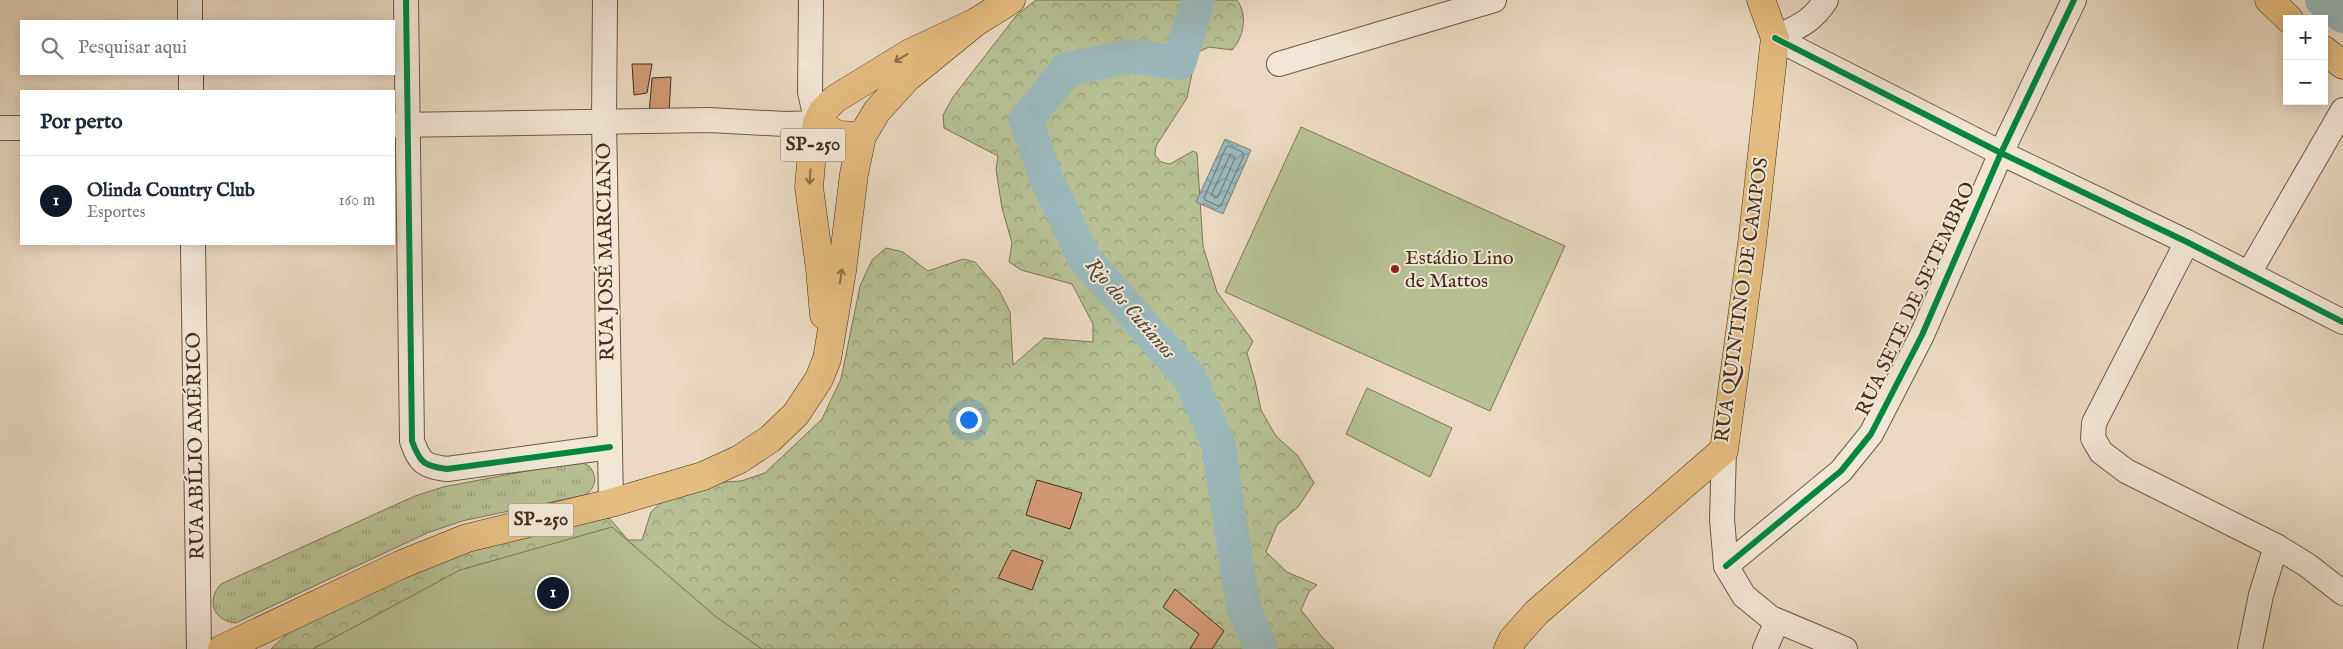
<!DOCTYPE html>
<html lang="pt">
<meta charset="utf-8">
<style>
:root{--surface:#fff;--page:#f2f2f3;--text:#1f2937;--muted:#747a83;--line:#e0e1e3;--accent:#111827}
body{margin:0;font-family:"IM FELL English",serif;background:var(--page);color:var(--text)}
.controls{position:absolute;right:15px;top:15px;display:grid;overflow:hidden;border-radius:0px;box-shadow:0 2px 12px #0003}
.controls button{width:45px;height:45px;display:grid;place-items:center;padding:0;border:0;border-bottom:1px solid var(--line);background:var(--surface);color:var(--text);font:25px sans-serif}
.you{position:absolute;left:968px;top:419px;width:18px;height:18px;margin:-12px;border:4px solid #fff;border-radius:50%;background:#1a73e8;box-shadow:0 0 0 8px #1a73e833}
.badge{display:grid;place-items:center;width:32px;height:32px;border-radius:50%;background:var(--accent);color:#fff;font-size:16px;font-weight:700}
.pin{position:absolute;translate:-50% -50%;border:2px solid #fff;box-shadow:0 1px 5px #0006}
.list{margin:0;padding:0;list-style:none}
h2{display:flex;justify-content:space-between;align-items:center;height:65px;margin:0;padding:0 20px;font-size:21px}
h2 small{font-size:16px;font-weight:400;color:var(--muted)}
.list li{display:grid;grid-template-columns:32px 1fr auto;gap:15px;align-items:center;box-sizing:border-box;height:90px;padding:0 20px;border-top:1px solid var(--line)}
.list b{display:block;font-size:19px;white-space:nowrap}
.list p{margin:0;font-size:16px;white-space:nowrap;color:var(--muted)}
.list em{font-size:16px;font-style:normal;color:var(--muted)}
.icon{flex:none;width:28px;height:28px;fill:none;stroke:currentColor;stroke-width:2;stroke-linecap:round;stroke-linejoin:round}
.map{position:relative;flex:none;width:2343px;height:649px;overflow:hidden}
.search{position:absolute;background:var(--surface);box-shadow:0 2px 12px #0003;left:20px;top:20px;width:375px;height:55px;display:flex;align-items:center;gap:12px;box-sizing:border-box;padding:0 18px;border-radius:0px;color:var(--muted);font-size:19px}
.panel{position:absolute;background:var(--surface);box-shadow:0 2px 12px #0003;left:20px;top:90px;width:375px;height:155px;border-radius:0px}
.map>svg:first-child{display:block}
.grass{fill:url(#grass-tufts);stroke:#7c7656}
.forest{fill:url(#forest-crowns);stroke:#7c7656}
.pitch{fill:#b6c093;stroke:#7c7656}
.water{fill:url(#water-waves);stroke:#78807a}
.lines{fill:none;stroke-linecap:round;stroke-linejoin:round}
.shore{stroke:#6f726a;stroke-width:1}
.river{stroke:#9bb8bb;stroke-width:34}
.building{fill:#d39976;stroke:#432d18}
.minor-casing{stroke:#6d5842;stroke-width:26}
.major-casing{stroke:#432d18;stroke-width:29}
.minor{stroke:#f2e7d7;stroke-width:24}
.major{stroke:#e6bd80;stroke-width:28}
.cycleway-casing{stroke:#f2e7d7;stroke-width:9}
.cycleway{stroke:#00873e;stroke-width:6}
.oneway{stroke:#8c6e47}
.poi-dot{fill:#8f2418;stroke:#f2e7d7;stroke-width:2}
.labels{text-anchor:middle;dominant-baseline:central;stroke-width:4;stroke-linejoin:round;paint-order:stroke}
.shield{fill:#f2e7d7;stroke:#786551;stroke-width:1}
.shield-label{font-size:19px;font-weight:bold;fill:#432d18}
.street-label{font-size:20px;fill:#432d18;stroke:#f2e7d7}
.poi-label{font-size:20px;fill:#432d18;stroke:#f2e7d7;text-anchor:start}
.water-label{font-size:21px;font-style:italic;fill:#554939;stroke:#f2e7d7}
</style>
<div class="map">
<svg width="2343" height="649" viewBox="0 0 2343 649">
<defs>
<pattern id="grass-tufts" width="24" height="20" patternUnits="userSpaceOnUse" patternTransform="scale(1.25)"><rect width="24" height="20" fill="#b6c093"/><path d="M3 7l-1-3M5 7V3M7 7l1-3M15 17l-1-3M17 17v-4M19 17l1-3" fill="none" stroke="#969c77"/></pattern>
<pattern id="forest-crowns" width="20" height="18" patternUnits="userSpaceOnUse" patternTransform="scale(1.25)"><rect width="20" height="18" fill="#b6c093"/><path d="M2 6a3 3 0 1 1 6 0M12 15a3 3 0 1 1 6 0" fill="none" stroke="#969c77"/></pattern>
<pattern id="water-waves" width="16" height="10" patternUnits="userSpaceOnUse" patternTransform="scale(1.25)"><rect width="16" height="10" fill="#9bb8bb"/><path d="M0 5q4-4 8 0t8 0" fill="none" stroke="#809697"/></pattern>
</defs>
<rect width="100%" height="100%" fill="#ebdac1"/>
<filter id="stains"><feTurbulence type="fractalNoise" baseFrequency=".004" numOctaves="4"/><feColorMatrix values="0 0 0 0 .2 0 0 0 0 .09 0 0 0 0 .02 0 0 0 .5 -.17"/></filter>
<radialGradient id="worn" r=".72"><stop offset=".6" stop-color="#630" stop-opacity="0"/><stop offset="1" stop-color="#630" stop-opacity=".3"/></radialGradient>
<path class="grass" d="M 579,461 L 589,466 C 598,476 596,488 585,495 L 462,521 L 427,533 L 236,623 C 213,621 206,600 221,584 L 415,496 L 443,487 Z"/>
<path class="forest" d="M 1036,0 L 1237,0 C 1248,15 1244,37 1232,50 L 1209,47 L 1196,53 L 1187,98 L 1156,146 L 1155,155 L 1161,162 L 1170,164 L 1193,151 L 1197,153 L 1203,246 L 1217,292 L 1253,341 L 1247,353 L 1255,381 L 1261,410 L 1276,436 L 1298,456 L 1314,483 L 1298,507 L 1277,525 L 1266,552 L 1287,572 L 1317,585 L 1309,592 L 1301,610 L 1323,638 L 1334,649 L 271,649 L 297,625 L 355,580 L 584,511 L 610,519 L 628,540 L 642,540 L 651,512 L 664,500 L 694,484 L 741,481 L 765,473 L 822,419 L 841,379 L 860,286 L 872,260 L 886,248 L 903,252 L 928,271 L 963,259 L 975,262 L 999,290 L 1010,312 L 1013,365 L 1044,338 L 1093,342 L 1093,324 L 1072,284 L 1021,270 L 1009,262 L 1012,243 L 1002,208 L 996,169 L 998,156 L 944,128 L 943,115 L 953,97 L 1016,16 Z"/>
<g class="pitch">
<polygon points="1301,127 1565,246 1490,411 1225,292"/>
<polygon points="1367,388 1452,428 1430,477 1346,434"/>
<polygon points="612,527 715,616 762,649 313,649 460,570"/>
</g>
<polygon class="water" points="1225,139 1251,150 1223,214 1196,202"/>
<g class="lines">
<g class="shore">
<polygon points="1229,146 1242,152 1244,155 1221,205 1218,206 1205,200 1204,198 1226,147"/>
<polygon points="1231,154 1235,158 1218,197 1215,198 1212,194"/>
</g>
<g class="river">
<polyline points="1198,0 1179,63 1132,56 1067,69 1026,120 1047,180 1084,258 1190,378 1218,443 1243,605 1261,649"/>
<polyline points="2322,0 2343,16"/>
</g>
</g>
<g class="building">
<polygon points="632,64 652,64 647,93 634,95"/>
<polygon points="671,77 669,113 649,114 652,78"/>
<polygon points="1037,480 1082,493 1070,529 1026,515"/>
<polygon points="1012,550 1043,561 1032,590 998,578"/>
<polygon points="1175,589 1224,631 1212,649 1190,649 1199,634 1163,607"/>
</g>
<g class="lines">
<g class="minor-casing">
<g id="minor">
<polyline points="190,0 190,21"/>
<path d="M 406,0 L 412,441 C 420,463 424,466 447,469 L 610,447"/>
<polyline points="605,0 604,120 611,503"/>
<polyline points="1775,38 2001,153 2187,242 2343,322"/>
<path d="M 1775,38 C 1798,27 1812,22 1826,0"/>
<polyline points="1279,64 1494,0"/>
<polyline points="191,74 191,91"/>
<polyline points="394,125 709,120 785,124 817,123 810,92 811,0"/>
<polyline points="0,128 21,128"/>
<polyline points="2187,242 2094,423 2093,438 2101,452 2126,471 2276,546 2307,565 2343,593"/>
<polyline points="193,244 199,649"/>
<polyline points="2249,273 2343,110"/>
<polyline points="1724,450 1722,519 1726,566 1744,596 1771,618 1845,649"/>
<polyline points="1726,566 1841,471 1871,434 1922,335 2001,153 2074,0"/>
<polyline points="1765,649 1777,621"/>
<polyline points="2250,649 2261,595 2276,546"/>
</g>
</g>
<g class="major-casing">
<g id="major">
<polyline points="2269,0 2289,19"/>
<polyline points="2324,50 2343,65"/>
<polyline points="817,123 838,135 862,136"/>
<polyline points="824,315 820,269 809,187 812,152 817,123 822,112 835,99 910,53 976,22 1011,0"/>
<polyline points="222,649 400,565 467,538 611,503 703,476 740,459 770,439 796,414 819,379 827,359 842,271 854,174 862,136 877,111 907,78 976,22"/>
<polyline points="1508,649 1513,639 1536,613 1724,450 1752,244 1775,38 1761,0"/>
</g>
</g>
<use href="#minor" class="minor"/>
<use href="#major" class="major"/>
<g class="cycleway-casing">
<g id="cycleway">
<path d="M 406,0 L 412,441 C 420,463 424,466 447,469 L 610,447"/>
<polyline points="1775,38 2001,153 2187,242 2343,322"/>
<polyline points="1726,566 1841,471 1871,434 1922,335 2001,153 2074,0"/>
</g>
</g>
<use href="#cycleway" class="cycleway"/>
</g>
<defs><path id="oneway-shaft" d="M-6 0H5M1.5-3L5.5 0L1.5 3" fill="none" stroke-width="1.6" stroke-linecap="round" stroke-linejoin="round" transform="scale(1.25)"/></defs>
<g class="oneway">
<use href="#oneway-shaft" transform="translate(901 58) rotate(149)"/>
<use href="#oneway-shaft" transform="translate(810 177) rotate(94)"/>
<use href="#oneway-shaft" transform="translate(841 276) rotate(-81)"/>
</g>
<circle class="poi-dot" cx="1395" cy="269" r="5"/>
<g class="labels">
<g class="shield">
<rect x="780.5" y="128.5" width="65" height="33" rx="4"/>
<rect x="508.5" y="503.5" width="65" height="33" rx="4"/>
</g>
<g class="shield-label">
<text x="813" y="145">SP-250</text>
<text x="541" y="520">SP-250</text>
</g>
<g class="street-label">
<text transform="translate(606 252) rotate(-91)">RUA JOSÉ MARCIANO</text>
<text transform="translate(1916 299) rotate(-65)">RUA SETE DE SETEMBRO</text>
<text transform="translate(1742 300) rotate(-82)">RUA QUINTINO DE CAMPOS</text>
<text transform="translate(196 446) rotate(-91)">RUA ABÍLIO AMÉRICO</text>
</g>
<g class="poi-label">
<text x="1405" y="258">Estádio Lino<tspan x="1405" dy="23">de Mattos</tspan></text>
</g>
<g class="water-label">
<text transform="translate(1130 309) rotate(49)">Rio dos Cutianos</text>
</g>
</g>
<rect width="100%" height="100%" filter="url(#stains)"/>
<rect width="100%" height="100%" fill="url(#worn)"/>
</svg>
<div class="controls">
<button>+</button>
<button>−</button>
</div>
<div class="you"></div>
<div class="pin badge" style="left:553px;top:593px">1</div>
<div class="search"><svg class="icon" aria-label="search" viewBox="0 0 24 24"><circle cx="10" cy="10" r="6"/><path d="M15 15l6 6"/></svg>Pesquisar aqui</div>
<section class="panel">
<h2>Por perto<small></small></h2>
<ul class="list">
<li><span class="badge">1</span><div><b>Olinda Country Club</b><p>Esportes</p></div><em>160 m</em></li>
</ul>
</section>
</div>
